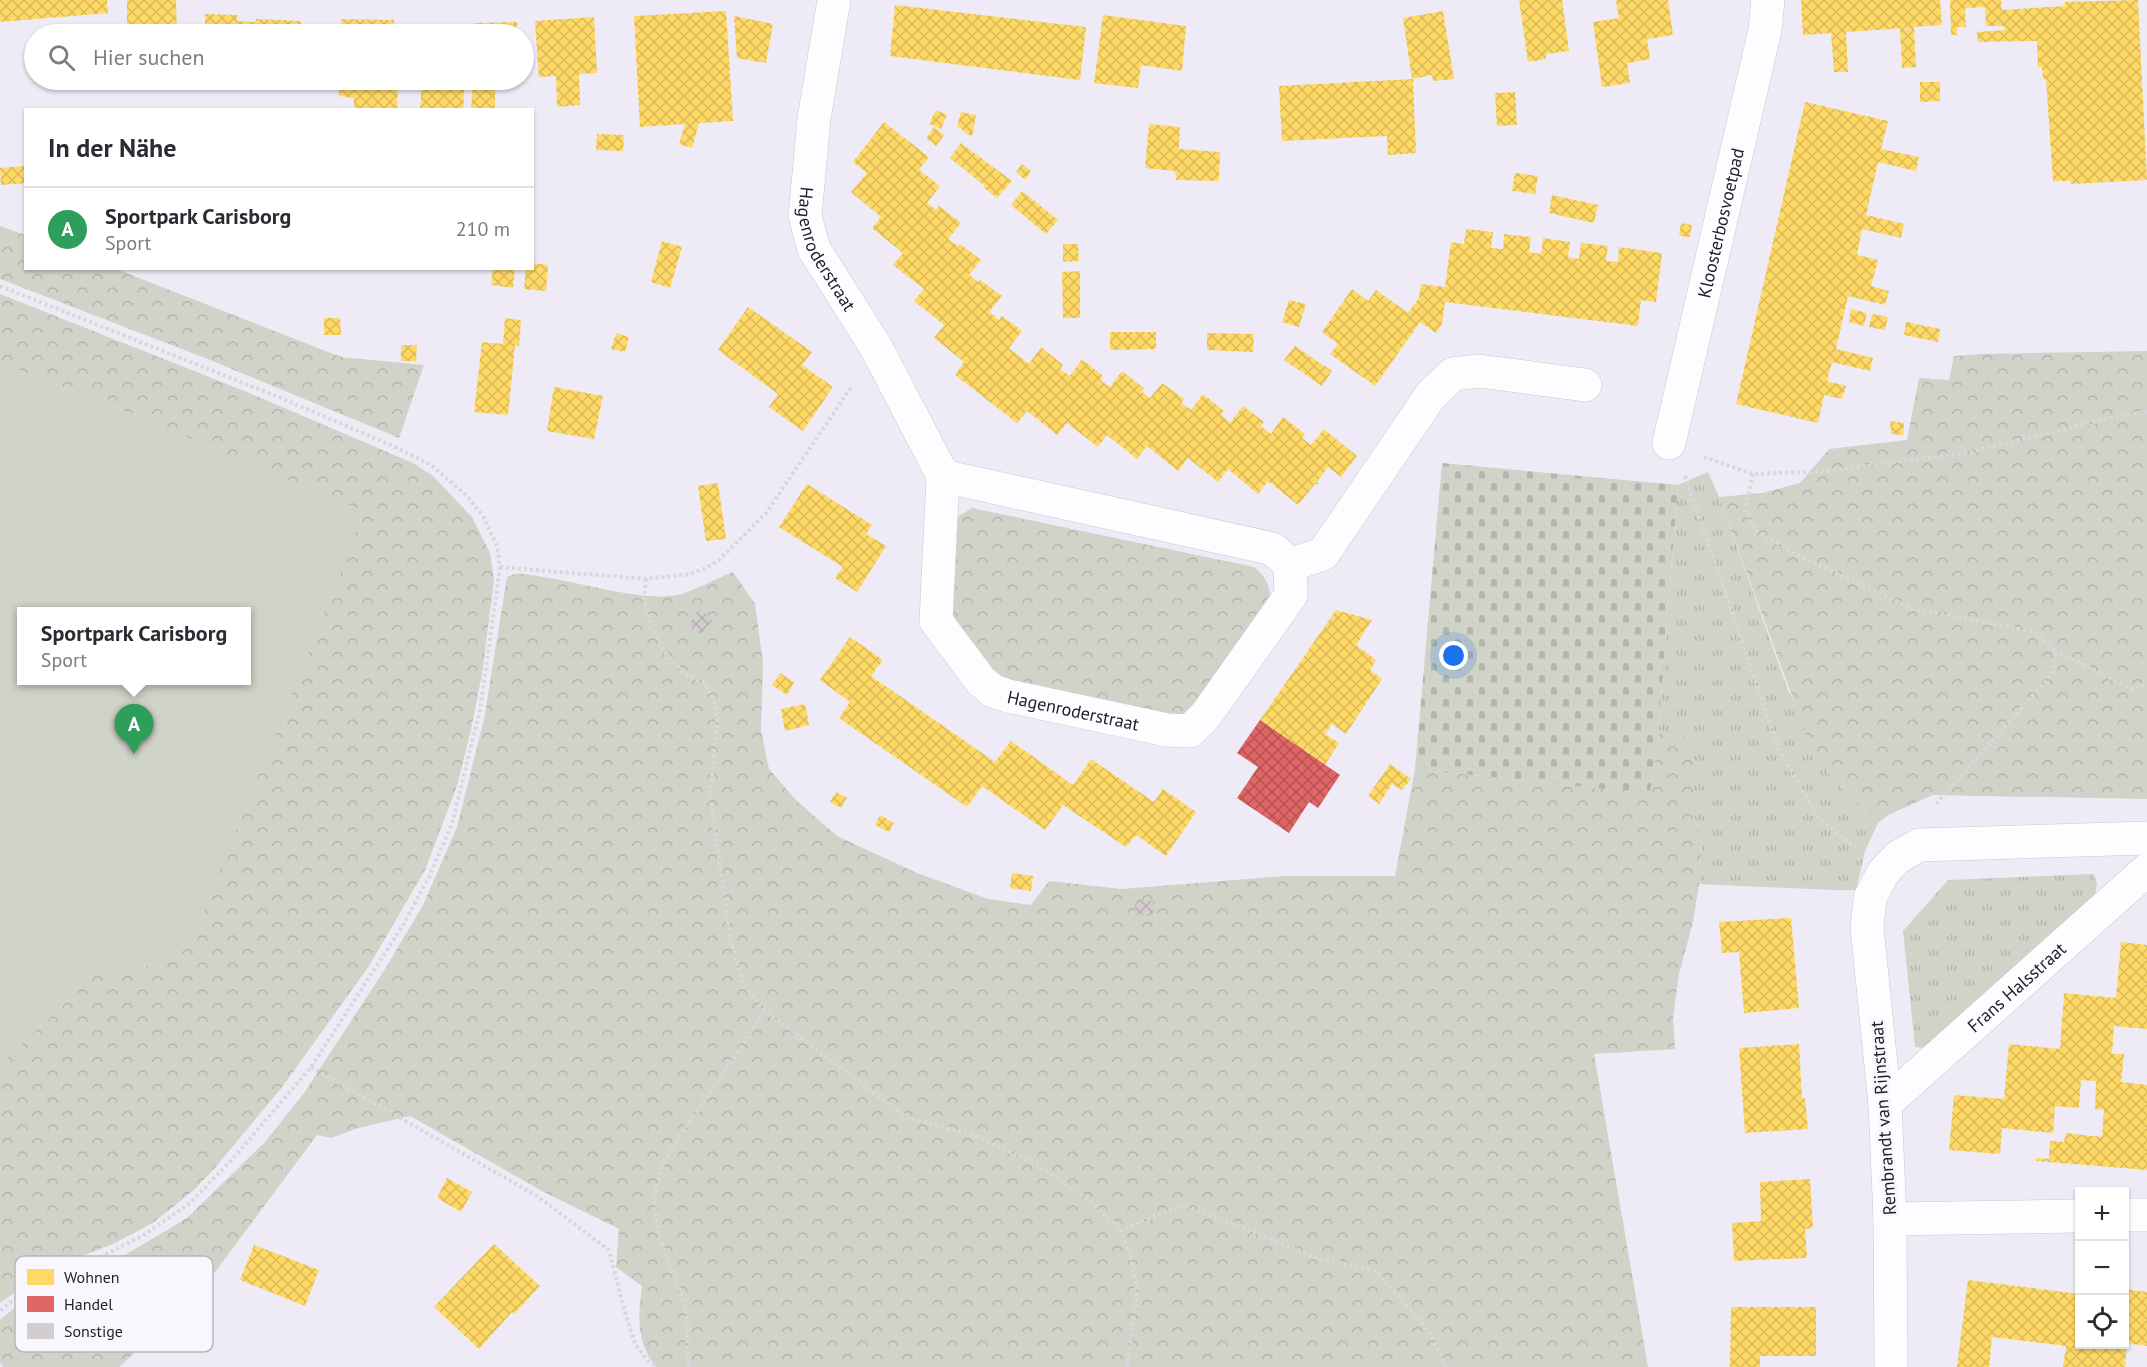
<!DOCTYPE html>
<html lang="de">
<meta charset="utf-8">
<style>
:root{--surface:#fff;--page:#f7f7f7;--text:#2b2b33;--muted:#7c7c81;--line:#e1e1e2;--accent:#ea580c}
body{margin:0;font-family:"PT Sans",sans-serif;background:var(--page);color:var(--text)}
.controls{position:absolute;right:18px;bottom:18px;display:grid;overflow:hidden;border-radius:0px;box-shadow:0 2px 4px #0004}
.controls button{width:54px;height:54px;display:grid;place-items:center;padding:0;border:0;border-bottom:2px solid var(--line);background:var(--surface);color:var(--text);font:30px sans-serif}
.you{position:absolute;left:1454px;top:656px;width:21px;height:21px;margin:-15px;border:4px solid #fff;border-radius:50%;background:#1a73e8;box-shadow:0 0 0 9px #1a73e833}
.badge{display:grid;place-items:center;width:39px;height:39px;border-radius:50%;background:var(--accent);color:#fff;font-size:20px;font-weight:700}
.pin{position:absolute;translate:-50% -50px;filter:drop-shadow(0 2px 3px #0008)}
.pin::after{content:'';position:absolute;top:32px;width:21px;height:18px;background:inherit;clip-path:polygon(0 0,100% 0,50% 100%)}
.popup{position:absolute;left:17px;top:607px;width:234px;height:78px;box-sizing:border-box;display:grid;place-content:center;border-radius:0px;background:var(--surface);filter:drop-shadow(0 2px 4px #0005);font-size:20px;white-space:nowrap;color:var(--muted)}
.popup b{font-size:22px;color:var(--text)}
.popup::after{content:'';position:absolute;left:50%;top:100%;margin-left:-12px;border:12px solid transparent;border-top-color:var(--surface)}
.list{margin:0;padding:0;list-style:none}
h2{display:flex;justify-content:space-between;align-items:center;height:78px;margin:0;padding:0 24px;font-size:26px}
h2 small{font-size:20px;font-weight:400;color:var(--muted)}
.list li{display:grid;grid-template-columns:39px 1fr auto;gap:18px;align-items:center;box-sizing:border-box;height:84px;padding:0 24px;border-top:2px solid var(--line)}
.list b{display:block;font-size:22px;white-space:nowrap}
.list p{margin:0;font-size:20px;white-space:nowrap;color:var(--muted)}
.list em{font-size:20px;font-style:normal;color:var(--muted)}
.icon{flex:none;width:33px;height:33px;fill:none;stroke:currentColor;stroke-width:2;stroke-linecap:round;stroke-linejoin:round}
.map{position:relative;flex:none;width:2147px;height:1367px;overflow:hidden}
.search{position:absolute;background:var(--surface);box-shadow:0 2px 4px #0004;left:24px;top:24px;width:510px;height:66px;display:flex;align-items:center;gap:15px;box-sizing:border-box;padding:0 21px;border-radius:33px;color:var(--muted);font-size:22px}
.panel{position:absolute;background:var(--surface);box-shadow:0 2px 4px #0004;left:24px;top:108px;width:510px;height:162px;border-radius:0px}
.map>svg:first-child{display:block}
.grass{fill:url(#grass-tufts)}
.forest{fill:url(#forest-crowns)}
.cemetery{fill:url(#cemetery-stones)}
.garden{fill:#d0d3c7;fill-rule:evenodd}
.homes{fill:url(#homes-cross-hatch)}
.shops{fill:url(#shops-cross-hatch)}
.building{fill:url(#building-cross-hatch)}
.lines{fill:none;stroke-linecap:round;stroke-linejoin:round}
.minor-casing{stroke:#cbc7d2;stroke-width:34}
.path{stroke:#d9d7dc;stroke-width:4;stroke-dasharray:3 3;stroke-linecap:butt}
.minor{stroke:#fdfcfe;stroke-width:33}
.labels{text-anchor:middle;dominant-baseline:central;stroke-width:6;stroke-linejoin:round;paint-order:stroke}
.street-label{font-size:18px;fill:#211c28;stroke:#f9f7fe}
.key{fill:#f9f7fe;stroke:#b8b5be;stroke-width:1.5}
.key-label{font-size:16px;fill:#211c28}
</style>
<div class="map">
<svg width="2147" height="1367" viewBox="0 0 2147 1367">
<defs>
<pattern id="grass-tufts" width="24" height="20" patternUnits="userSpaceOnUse" patternTransform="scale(1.5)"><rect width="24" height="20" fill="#d0d3c7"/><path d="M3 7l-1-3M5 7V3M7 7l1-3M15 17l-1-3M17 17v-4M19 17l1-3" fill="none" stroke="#b2b5ab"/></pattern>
<pattern id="forest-crowns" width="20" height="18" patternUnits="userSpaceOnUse" patternTransform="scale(1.5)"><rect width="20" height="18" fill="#d0d3c7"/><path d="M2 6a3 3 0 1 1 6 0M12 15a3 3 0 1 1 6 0" fill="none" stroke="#b2b5ab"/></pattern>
<pattern id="cemetery-stones" width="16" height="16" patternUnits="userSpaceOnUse" patternTransform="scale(1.5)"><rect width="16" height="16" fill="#d0d3c7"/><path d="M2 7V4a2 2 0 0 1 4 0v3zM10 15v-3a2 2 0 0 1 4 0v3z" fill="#b2b5ab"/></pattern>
<pattern id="homes-cross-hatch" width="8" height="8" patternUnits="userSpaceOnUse" patternTransform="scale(1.5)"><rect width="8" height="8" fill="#ffd966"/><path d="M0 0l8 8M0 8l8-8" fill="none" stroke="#daba58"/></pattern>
<pattern id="shops-cross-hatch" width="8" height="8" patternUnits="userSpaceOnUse" patternTransform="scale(1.5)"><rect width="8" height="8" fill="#e06666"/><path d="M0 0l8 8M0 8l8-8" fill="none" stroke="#b55354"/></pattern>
<pattern id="building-cross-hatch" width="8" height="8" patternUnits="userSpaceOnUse" patternTransform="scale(1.5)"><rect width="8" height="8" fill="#d4cdcd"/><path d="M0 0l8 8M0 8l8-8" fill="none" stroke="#b6afb0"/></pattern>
</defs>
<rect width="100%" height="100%" fill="#efebf6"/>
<g class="grass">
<polygon points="1708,472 1719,497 1788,690 1831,777 1878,823 1865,851 1856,890 1833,890 1699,884 1702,843 1694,815 1694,738 1658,734 1678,485"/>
<polygon points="2092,874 2094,874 2097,884 2095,896 1924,1048 1915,1047 1903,931 1948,880"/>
</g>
<g class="forest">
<polygon points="0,226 25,235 26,268 116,269 341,357 424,365 399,438 205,358 0,279"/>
<polygon points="0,294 242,390 413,463 433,476 472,517 490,553 494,580 482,674 471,730 457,786 425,870 369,966 283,1086 213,1170 194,1190 154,1222 136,1232 113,1244 48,1269 0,1303 0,1065 62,1006 84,980 109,969 163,964 363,512 120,409 0,363"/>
<polygon points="2147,351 2147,799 1933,795 1888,815 1878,823 1831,777 1811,748 1719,497 1762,493 1800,483 1829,449 1907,440 1919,378 1949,380 1954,356 1981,354"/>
<path d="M 972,508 L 1254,567 C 1264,576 1270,583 1270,597 L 1197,709 L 1175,718 L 997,677 L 949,612 L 956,518 Z"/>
<path d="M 733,572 L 755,604 L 763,663 L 761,731 L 769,769 L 797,801 L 837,836 L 917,873 L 988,899 L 1031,905 L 1049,881 L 1122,889 L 1286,876 L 1395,876 L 1415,769 L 1650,794 L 1658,734 L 1694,738 L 1694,815 L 1702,843 L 1699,884 L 1693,922 L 1679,974 L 1673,1018 L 1675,1049 L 1594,1054 L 1648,1367 L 656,1367 C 636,1342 638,1316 642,1286 L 616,1267 L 619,1229 L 542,1191 L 410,1116 L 358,1128 L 331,1138 L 317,1135 L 198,1295 L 119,1367 L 3,1367 L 0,1363 L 0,1320 L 13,1309 L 51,1284 L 125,1255 L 187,1218 L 265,1142 L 304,1093 L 385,969 L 423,905 L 457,827 L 484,719 L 507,577 C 517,571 531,575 543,577 C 580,582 643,602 677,595 C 692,592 717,578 733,572 Z"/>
</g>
<polygon class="cemetery" points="1442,463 1678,485 1658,734 1650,794 1415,769"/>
<path class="garden" d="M 0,363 L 120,409 L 363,511 L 346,560 L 189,947 L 163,964 L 109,969 L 84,980 L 62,1006 L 0,1065 ZM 21,612 L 246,612 L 246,680 L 21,680 Z"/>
<g class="homes">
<polygon points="0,0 107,0 108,13 0,22"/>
<polygon points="127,0 176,0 177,34 132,34 132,29 127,29"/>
<polygon points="1519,0 1562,0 1569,51 1546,54 1546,59 1528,62"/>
<polygon points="1616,0 1668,0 1673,35 1647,39 1650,59 1627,63 1630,83 1602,87 1593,22 1619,18"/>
<polygon points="1801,0 1940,0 1942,25 1914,27 1916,67 1902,68 1900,28 1907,29 1907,28 1846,32 1848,72 1834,72 1831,33 1803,35"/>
<polygon points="1950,0 2001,0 2002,10 2065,6 2064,2 2138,0 2147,180 2071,184 2071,181 2053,181 2046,79 2043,79 2042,67 2038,67 2037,41 1978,42 1977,32 2005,30 2004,26 1986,26 1985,7 1965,8 1966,27 1957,27 1957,35 1951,35"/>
<polygon points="895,5 1086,27 1080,80 890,56"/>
<polygon points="726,11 733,121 699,123 692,148 679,144 685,124 640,127 634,16"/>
<polygon points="1443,11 1454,79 1433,81 1432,75 1412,79 1403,18"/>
<polygon points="205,14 237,15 237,21 256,22 256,19 301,21 301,34 205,34"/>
<polygon points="1103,15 1186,26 1182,71 1141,65 1138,88 1094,83"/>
<polygon points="734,16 773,24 766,63 737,58"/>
<polygon points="594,17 597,73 579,74 580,105 557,107 556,76 539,77 535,21"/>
<polygon points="341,19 394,20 394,34 341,34"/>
<polygon points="517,22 517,34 474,34 474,23"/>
<polygon points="1413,79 1416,153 1388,155 1387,136 1282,141 1279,86"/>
<polygon points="339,80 398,80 397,110 354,110 354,98 339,96"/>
<polygon points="422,80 465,80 463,110 420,110"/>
<polygon points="473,80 518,80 518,82 495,82 495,110 471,110"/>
<polygon points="1920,82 1940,82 1940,101 1920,102"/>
<polygon points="1515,92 1517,125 1497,126 1495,93"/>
<polygon points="1805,102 1888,121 1881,149 1919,157 1916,171 1878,162 1866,215 1904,224 1901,238 1862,229 1857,255 1878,260 1871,286 1889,291 1885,305 1848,296 1836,349 1873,358 1870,371 1832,362 1827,381 1846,386 1842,399 1824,395 1818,423 1736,404"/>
<polygon points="936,110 947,115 941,129 929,124"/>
<polygon points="961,112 976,115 972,137 957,126"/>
<polygon points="884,122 929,157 919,170 940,186 927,203 936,210 939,206 961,223 948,239 958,246 960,244 981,260 969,275 978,282 980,280 1002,296 989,312 999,320 1002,316 1022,331 1009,348 1029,364 1041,347 1063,365 1060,369 1070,376 1082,359 1103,376 1100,380 1110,387 1122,371 1144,388 1142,392 1150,398 1162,383 1184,399 1181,403 1191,410 1203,394 1224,411 1221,415 1230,423 1243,406 1264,422 1261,426 1271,434 1283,417 1305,434 1302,438 1311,445 1324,429 1357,456 1341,477 1328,467 1317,482 1319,484 1315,484 1298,505 1268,481 1258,494 1228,469 1218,482 1188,458 1178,471 1147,446 1137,459 1107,435 1098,447 1067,423 1057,435 1027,411 1017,423 955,375 964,362 934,338 944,325 914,301 924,289 893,265 903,253 872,228 881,217 851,192 867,173 853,162"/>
<polygon points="1149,124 1180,127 1179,149 1220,152 1219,181 1176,180 1175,171 1145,168"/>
<polygon points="934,127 944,135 936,146 926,138"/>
<polygon points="597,134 624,135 623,151 596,150"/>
<polygon points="961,143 1012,181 997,198 984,188 985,186 950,158"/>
<polygon points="1022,164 1031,171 1025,180 1016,172"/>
<polygon points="24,166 26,183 1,185 0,168"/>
<polygon points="1515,173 1538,176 1535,194 1512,191"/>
<polygon points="1022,191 1058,220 1046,234 1011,205"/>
<polygon points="1552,195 1598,205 1594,223 1549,213"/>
<polygon points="1681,223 1692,225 1690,237 1679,236"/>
<polygon points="1466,229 1493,232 1491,248 1503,249 1504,234 1531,237 1529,252 1541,254 1543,238 1570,242 1568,257 1579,259 1581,243 1608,246 1606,261 1618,262 1619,247 1662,253 1656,302 1641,300 1638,326 1445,302 1442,324 1436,333 1420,322 1375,386 1330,354 1338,344 1322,332 1352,289 1368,301 1376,290 1408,313 1419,298 1421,284 1445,287 1451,242 1464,244"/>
<polygon points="662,241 682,247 670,288 651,282"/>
<polygon points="1063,244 1078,244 1079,261 1063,262"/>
<polygon points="532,263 548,265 546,291 524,289 526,268 532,268"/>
<polygon points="493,268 515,268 513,288 491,285"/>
<polygon points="1080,271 1080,318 1063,318 1062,272"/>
<polygon points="1289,300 1306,304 1299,327 1282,322"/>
<polygon points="748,307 812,352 802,365 833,387 803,431 769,407 778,394 718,350"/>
<polygon points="1851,309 1867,313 1864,326 1849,322"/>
<polygon points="1872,314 1888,317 1885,330 1869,327"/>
<polygon points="324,318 340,318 341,335 324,335"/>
<polygon points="505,318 521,320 519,346 515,345 508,415 474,412 482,342 503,344"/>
<polygon points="1906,322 1940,329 1938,342 1904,335"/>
<polygon points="1110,332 1156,332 1156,349 1110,350"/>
<polygon points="616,333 629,337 625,352 611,349"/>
<polygon points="1207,333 1254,334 1253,352 1207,350"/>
<polygon points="401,345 417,345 416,361 401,361"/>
<polygon points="1295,346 1332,371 1322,386 1284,360"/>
<polygon points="554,387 603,396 594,439 547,431"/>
<polygon points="1890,421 1904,423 1903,435 1891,434"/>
<polygon points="718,483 726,539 706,541 698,486"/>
<polygon points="807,484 872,525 866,534 886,546 857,592 835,578 843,567 779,527"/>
<polygon points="1336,610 1372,620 1356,645 1376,660 1370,670 1382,679 1346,734 1332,724 1325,734 1339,743 1325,765 1260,720"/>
<polygon points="850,637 883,660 871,676 995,762 1011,741 1073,785 1091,759 1154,802 1163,789 1196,812 1166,856 1136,835 1126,847 1063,805 1045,830 982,786 967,807 839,718 850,702 820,680"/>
<polygon points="780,673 794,682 787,695 772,685"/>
<polygon points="805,704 809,725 785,731 781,709"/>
<polygon points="1390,764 1411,779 1402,790 1392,784 1379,804 1368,796"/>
<polygon points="836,792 847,798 841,808 830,802"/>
<polygon points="880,815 894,823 889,832 875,825"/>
<polygon points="1012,873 1033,876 1031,891 1010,888"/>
<polygon points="1791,918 1799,1008 1744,1013 1739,952 1722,953 1719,922"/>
<polygon points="2121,942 2147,945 2147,1029 2114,1026 2112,1054 2124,1054 2121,1082 2147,1085 2147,1170 2036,1161 2036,1158 2049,1159 2050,1141 2064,1142 2066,1133 2102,1137 2104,1110 2095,1109 2096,1081 2081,1080 2079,1108 2055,1106 2053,1133 2002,1128 2000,1154 1949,1150 1954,1095 2004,1099 2009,1044 2060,1049 2064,993 2116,998"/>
<polygon points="1799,1044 1802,1098 1805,1098 1808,1129 1745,1133 1739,1048"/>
<polygon points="447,1178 472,1192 461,1212 437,1198"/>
<polygon points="1810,1179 1813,1228 1805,1229 1807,1258 1734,1261 1732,1223 1761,1221 1760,1182"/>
<polygon points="494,1244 540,1286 514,1314 512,1312 479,1349 434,1307"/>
<polygon points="254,1245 319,1270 305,1306 240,1280"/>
<polygon points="1968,1280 2079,1294 2080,1344 2124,1344 2124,1289 2147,1292 2147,1346 2127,1343 2125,1367 2063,1367 2066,1346 1992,1337 1989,1367 1957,1367"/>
<polygon points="1731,1307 1816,1307 1816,1356 1760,1356 1760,1367 1730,1367"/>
</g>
<polygon class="shops" points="1260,720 1340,775 1318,808 1309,802 1289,833 1237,798 1258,767 1237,753"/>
<g class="building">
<polygon points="699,609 713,619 701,635 688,625"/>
<polygon points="1136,899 1155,902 1152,916 1134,913"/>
</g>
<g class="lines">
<g class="minor-casing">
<g id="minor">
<path id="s1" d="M 834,0 L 814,119 L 805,216 L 814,249 L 877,349 L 943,476 L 936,621 L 981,681 L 993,691 L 1008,696 L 1167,730 L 1190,731 L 1206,715 L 1291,595 L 1290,565 L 1273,549 L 943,476"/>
<path id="s2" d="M 1669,443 L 1765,30 L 1768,0"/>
<polyline points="1290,565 1323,554 1431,395 1453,374 1479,371 1585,385"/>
<path id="s3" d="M 1885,1104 L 2147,870"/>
<polyline points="2124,1215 2147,1215"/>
<polyline points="1890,1219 2080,1216"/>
<polyline points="1891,1367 1890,1219 1885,1104 1867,928 1870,898 1883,873 1898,857 1919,845 2147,838"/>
</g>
</g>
<g class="path">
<polyline points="0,286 286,400 395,447 431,465 465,494 483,516 497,546 500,567 480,710 452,824 429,877 402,927 311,1067 236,1155 190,1203 144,1235 100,1257 59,1271 19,1295 0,1311"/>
<polyline points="1704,457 1753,474 1825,471 1966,453 2123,415 2147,412"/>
<polyline points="1753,474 1745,508 1755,530 1796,554 1911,608 2035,632 2055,651 2053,673 1935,805"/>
<polyline points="1685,476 1780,752 1818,817 1855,848"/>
<polyline points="500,567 646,579 689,574 706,568 719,560 766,513 852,386"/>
<polyline points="646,579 644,600 651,627 667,655 683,673 705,683 714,700 717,720 710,796 731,942 744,986 764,1010 906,1117 978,1137 1036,1164 1091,1202 1121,1230"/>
<polyline points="2055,651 2132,689 2147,684"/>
<polyline points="311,1067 537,1196 609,1250 624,1309 635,1344 647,1360 658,1367"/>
<path d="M 689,1367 C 685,1349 690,1330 686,1312 C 678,1275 652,1238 655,1199 C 658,1159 688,1125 709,1094 C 728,1066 747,1039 764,1010"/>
<polyline points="1127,1367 1137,1291 1130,1254 1121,1230 1184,1205 1318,1258 1376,1271 1431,1334 1446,1367"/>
</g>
<use href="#minor" class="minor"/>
</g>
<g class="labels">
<g class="street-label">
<text stroke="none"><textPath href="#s2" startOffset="226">Kloosterbosvoetpad</textPath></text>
<text stroke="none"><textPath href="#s1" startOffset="256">Hagenroderstraat</textPath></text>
<text stroke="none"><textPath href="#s1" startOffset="832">Hagenroderstraat</textPath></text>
<text stroke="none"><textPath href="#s3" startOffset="176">Frans Halsstraat</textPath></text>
<text transform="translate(1883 1118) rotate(-94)">Rembrandt van Rijnstraat</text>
</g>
</g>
<rect x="15" y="1256" width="198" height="96" rx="9" class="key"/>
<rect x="27" y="1269" width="27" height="16" fill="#ffd966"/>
<rect x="27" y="1296" width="27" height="16" fill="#e06666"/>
<rect x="27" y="1323" width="27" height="16" fill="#d4cdcd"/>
<g class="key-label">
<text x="64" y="1283">Wohnen</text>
<text x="64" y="1310">Handel</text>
<text x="64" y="1337">Sonstige</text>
</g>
</svg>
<div class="controls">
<button>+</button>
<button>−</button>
<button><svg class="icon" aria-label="locate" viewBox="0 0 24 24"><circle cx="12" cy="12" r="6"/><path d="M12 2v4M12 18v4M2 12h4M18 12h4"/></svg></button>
</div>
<div class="you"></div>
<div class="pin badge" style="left:134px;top:754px;background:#2e9e5b">A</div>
<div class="popup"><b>Sportpark Carisborg</b>Sport</div>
<div class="search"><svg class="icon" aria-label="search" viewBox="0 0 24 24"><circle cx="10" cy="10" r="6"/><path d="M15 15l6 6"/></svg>Hier suchen</div>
<section class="panel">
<h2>In der Nähe<small></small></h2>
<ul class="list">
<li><span class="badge" style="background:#2e9e5b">A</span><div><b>Sportpark Carisborg</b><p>Sport</p></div><em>210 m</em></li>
</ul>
</section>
</div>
